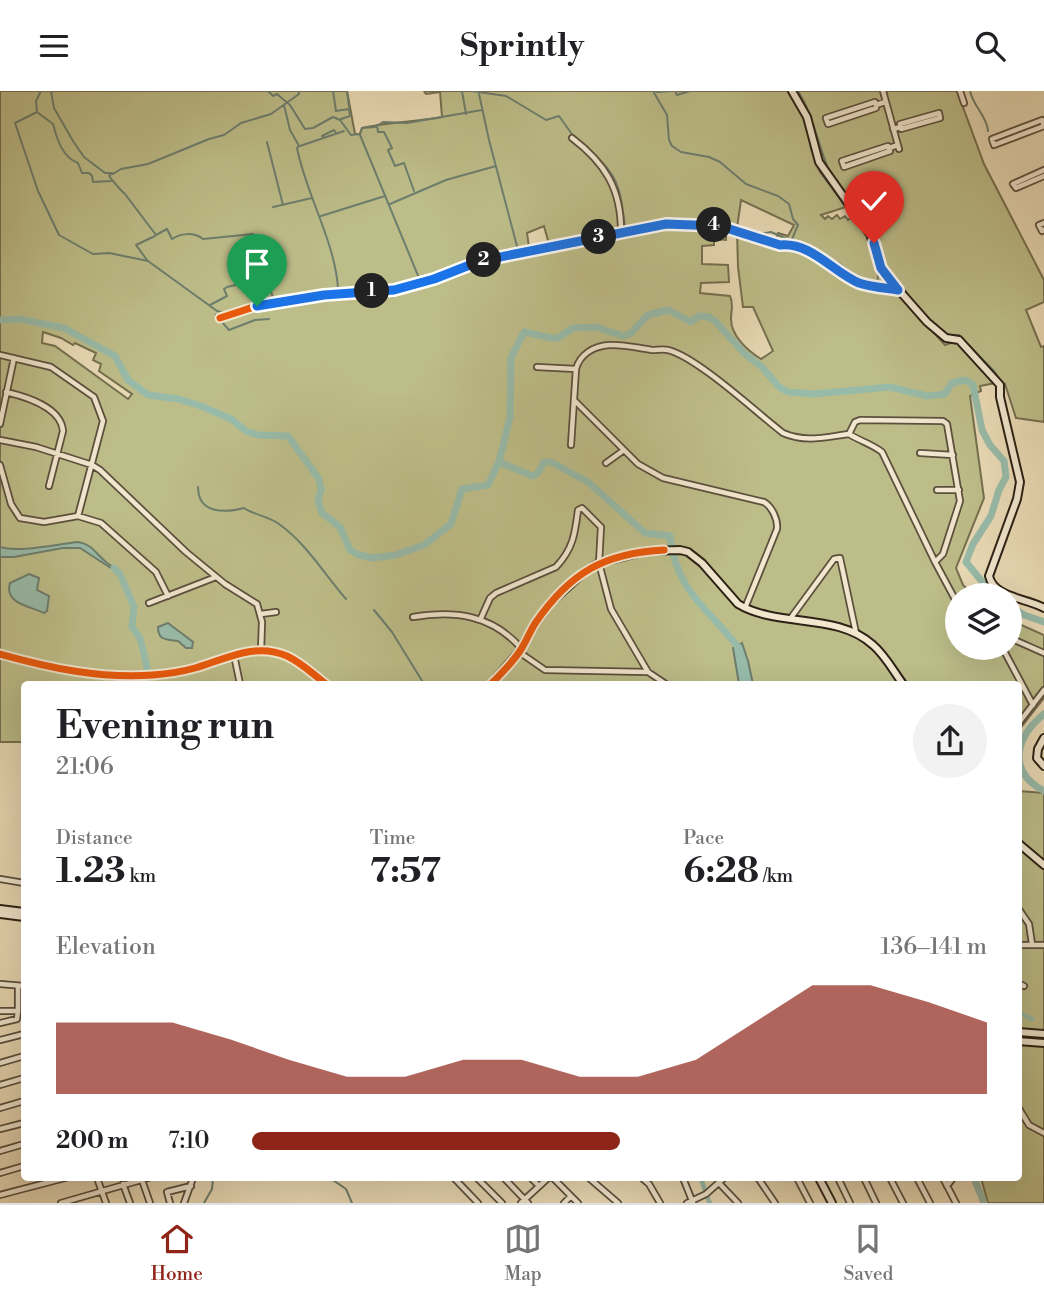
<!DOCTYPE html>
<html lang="en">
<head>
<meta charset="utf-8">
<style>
	body { margin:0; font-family:"Libre Bodoni",serif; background:#f2f2f2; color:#202124; height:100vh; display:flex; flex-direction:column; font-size:26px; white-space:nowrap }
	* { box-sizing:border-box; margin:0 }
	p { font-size:23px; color:#757577 }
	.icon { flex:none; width:38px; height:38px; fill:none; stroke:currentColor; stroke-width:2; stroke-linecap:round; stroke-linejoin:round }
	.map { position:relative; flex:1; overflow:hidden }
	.drawer { position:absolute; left:21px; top:590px; width:1001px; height:500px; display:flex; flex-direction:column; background:#fff; border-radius:7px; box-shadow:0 7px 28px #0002 }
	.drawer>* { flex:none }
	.controls { position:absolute; left:945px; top:492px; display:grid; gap:14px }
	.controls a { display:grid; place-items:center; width:77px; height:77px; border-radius:50%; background:#fff; box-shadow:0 7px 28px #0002; font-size:35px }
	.pin { position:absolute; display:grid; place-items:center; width:60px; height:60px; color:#fff; margin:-72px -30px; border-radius:50% 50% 50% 0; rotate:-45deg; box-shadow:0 0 7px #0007 }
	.pin .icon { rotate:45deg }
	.km { position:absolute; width:35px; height:35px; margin:-18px; border-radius:50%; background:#222; color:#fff; font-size:19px; line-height:35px; text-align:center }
	.round { display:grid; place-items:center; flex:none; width:74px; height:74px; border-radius:37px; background:#f2f2f2 }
	.head { display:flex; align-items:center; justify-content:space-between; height:119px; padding:0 35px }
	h1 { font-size:38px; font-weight:800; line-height:52px }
	.metrics { display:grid; grid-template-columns:repeat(3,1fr); gap:10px; height:119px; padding:7px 35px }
	.metrics div { display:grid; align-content:center }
	.metrics b { font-size:35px; font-weight:800 }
	.metrics small { font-size:19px; font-weight:400 }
	.metrics p { font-size:19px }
	.chart { height:196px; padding:14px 35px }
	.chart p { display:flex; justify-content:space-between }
	.chart svg { width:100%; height:126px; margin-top:7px; fill:#8f2418; opacity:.7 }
	ul { padding:0 35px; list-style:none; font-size:23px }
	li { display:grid; grid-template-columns:112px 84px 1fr; align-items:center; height:52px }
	li i { height:18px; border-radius:9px; background:#8f2418 }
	header { display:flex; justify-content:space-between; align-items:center; height:91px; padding:0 35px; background:#fff; font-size:32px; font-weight:800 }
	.tab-bar { display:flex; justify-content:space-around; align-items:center; height:98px; border-top:2px solid #e0e0e0; background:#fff; font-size:19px; color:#757577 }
	.tab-bar a { display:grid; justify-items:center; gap:4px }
	.tab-bar .on { color:#8f2418 }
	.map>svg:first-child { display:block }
</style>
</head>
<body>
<header><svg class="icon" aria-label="menu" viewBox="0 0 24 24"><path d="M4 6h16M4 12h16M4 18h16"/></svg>Sprintly<svg class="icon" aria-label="search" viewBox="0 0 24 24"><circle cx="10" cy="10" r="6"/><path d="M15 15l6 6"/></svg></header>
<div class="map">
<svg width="1044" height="1112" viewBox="0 0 1044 1112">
	<rect width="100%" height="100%" fill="#e9dab5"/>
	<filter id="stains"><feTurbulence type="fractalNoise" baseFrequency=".00286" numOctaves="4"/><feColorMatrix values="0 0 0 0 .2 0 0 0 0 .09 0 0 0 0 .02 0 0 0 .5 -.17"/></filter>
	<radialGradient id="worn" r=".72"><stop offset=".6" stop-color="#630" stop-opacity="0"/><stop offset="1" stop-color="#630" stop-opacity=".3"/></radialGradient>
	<!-- green -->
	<path fill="#bdbd89" stroke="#757050" stroke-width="2" fill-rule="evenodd" d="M0,0H347L355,43H360L362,37C387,31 415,31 442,26L440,1L426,3L424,0H791C808,23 806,43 816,68C823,85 836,101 846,116L821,124L825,128L828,125L832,128L837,124L840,128L845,125L848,129L853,125L868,144L873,155L875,169L889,191L884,196L857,189L798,155L775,150L778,142L788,145L794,134L741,109L737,137C700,126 660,130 623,139C620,95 606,73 572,46C575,52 585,59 591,65C612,87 619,109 620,138L549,153L544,135L527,142L529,156L470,169L432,185L398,194L345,198L341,201L265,211L216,224L220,228L258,214L334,204L403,198L437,188L478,171L647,138L668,135H705L726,138V149L714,148V154L702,155V173L728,174L729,191L701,192L700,202L730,205C734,214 731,219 731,228C731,245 748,260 761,268L773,260L753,216H743L738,176L737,141L778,155L798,157L856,191L896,200L945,254L956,250L995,292L980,295L981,300L970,305L984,407L956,477L963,494L973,504H957V556H1010V529L1044,544V607L1019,639L1018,593H24V651H0ZM43,241L61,247L73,254L75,252L96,262L93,269L101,273L99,280L132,303L128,308L55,255L42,252Z
		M793,0H957L984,73L1044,189V211L1026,219L1041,256L1044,255V331L1016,327L1005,293L1002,294L994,282L958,245L948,246L920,222L885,180L877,159L820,71L808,28Z
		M1019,700L1044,702V1112H988L981,1087H1018Z"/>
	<!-- water -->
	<path fill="#98bba9" stroke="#6d7e6e" stroke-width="2" d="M78,451C92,453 96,463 106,471C111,475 116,477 120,483L80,457H63L14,466H0V456C19,462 57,453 78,451Z
		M29,483L39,487L37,499L49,505L47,520L44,522C30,515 4,513 10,492Z
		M168,532L193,551L192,557H186L178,550C168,548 158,551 158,536Z
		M742,552L748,570L753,593H739L733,557Z"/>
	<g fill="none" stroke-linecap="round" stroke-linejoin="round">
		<!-- stream -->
		<path stroke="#6d7e6e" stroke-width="2" d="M41,0L36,10L37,21L53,33C57,48 62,66 78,72L82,82H89L92,85L93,91L111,90
			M51,0L54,17L73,50L84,66L105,82H112L109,85C113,90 120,99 125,103L156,144L167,138L172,148C181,142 194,141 203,148L253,143L274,210
			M268,0L273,5L277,3L290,14L305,38L313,37L333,26L340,29L351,44L360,43L362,37L375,36L383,31L407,32L482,19
			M333,0L336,20L349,18L350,25L341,28
			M347,0L349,16
			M462,0L466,23
			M472,0L506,5L546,29L559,25L574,46
			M653,0L667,24L669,49L672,55L681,61L709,66L720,71L746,93L778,105L789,113L793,128L798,134L792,148
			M675,0L677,4L690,0
			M798,0C814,25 818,55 830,82
			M970,0C973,15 987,25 988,40
			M657,1L671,0
			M479,3L489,49L518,159
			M284,14L290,39L299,55L297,57C306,103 335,151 338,197L341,201
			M37,21L15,32L38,100L59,144L93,163L109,162L148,170L217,220L224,222L258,212
			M377,34L378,41H384L392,57L388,59L395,75L404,72L414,100
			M807,36L811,58L820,81L865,142
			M360,44L419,187
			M323,46L322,45L334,39L336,42
			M267,51L283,114
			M300,55L344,40
			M589,59C620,85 620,98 625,136
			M113,83L121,78L148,73L209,48L224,44L241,32L271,23L299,3V0
			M390,113L446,89L496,75
			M273,116L312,107
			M321,125L385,105
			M624,137L664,130L703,128L720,130L759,143L771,141L801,154
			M874,147L880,165
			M818,163L840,173L861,189L885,193
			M873,163L879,180L877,191
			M147,169L136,154L155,145
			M344,201L345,198L398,194L432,185L470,169L619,139
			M210,214L227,205L224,198L227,196L266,187
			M223,222L216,224L229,239L255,229L269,228
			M926,225L947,244
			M951,244H959L994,280L1003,293
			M198,396C198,423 225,422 244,417C254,424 268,425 279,433C307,453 324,483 346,508
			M374,519L392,541L424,593
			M330,1087L346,1098L352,1112
			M204,1112L212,1098L213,1087"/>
		<!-- canal -->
		<path stroke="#98bba9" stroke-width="4.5" d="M1018,921L1032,928
			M701,1087L705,1100
			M707,1106L710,1112"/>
		<!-- river -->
		<path stroke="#98bba9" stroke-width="7" d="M0,229L19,228L64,237L115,265L128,289L148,304L178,308L201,315L231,328L246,340L258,344L288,345L319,388L321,398L318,409L322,422L340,436L350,459L359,464L372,467L396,464L424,454L451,433L462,398L488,394L499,371L510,326L511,267L524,241L552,247H558L573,237L596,236L623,245L630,243L648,224L668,219L691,231L699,225L709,226L715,230L745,263L762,276L779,296L788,301L814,303L890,296L927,305L945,303L952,292L965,289L973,294L982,339L990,354L1004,370L1006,386L999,399L991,425L973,453L966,471L993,504
			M499,371L532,385L537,383L544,371H551L588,391L645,442L670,445C676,500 706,515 738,556L739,561
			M114,477L120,483L134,516L132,536L140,547L147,576L146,593
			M1010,515L1024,524L1044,531
			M1044,623C1015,647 1007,680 1044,700
			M974,1087L984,1112"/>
		<!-- street casing -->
		<g stroke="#5c503e" stroke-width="8">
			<path id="street" d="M883,0L899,58
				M960,0L964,12
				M876,14V17L828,33L826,27L875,11L876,14L885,11
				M1042,29L1044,35L994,54L992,48Z
				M893,38L901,36L900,33L939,22L940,27L901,38V36
				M572,47C605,72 621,98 621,140
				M889,57L888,55L842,70L844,76L890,60L889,57L898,54
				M1013,93L1016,97L1044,85
				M1013,93L1044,79
				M1044,132L1039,134L1042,140L1044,139
				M220,227L263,213L324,204L394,199L434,188L480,170L653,135L709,133L729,137L780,154C811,151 833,181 859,192C871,196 885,197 898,199
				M0,264L51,276L94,306L103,330L78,425
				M537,276L576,278
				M6,301C27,306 61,316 63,340L49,395
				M575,310L638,373L663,387L764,411C772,416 778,428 777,438L745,517
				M0,333L14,267
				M849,343L855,331L860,329L943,330L947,333L960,410L943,463L935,471
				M0,349L36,356L92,374L100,379L186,461L225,493L257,513L262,531L261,559
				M571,354L576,278C580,263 594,255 609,254C624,253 637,257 652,259C658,259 663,258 668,259C697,266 757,322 783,342C806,352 825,346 849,343C860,350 872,353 882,361L935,471L957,512
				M920,362L953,364
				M606,372L624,359
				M0,374L11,413L20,427L44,431L78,425L101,432L156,481L168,505
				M937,399H959
				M149,512L216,486
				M261,523L276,521
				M413,526C455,519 492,524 521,557
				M481,527L490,507L496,502L556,476C573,458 575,443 578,419L582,417L601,436L599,472L611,518L648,581L666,593
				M790,528L834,468L840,467L856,542
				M1010,547L1044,562
				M1002,556L1033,614
				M519,561L545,579L647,581
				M234,564L240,593
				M1018,633L1044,599
				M0,788L24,792
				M1018,817L1029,833L1032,853
				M1018,854H1044
				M1018,892L1024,895
				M0,893L24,895
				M0,920H18V895
				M0,932L17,928L18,920
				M0,949L24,943
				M0,972L24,965
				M0,994L24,987
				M1018,1016L1029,1034L1044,1042
				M0,1017L24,1010
				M0,1038L24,1032
				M0,1060L24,1053
				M0,1082L24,1075
				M97,1087L106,1112
				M454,1087L478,1112
				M477,1087L502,1112
				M504,1087L528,1112
				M531,1087L539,1095
				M553,1087L578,1112
				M589,1087L618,1112
				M642,1087L649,1093L660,1112
				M683,1087L693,1112
				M758,1087L775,1112
				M797,1087L810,1112
				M838,1087L850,1112
				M864,1087L876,1112
				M890,1087L903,1112
				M917,1087L930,1112
				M943,1087L956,1112
				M142,1089L150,1112
				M719,1092L738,1112
				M123,1093L130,1112
				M947,1095L953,1087
				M0,1104L65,1087
				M61,1112L148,1087
				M170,1112L167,1101L191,1095
				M184,1112L193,1087
				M521,1112L548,1087
				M564,1112L571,1105
				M687,1112L706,1103L724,1087"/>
		</g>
		<!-- secondary casing -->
		<g stroke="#2d2216" stroke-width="10">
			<path id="secondary" d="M792,0L807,26L819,71L870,143L883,181L927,231L946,247L959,249L1000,294V306L1020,391L1017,408L989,485C994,507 1027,507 1044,517
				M0,563C50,577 101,588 153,584C167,583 181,581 195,577C226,568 255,551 287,565C302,572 314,584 326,593
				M491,593L519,561L535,533L551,511L583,482L599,472L646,460L680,459L688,461L702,472L738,513C778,537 837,521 873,554C885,564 894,581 903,593
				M1044,647L1038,658L1037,667L1044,675
				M1018,752L1044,774
				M0,818L24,821
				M0,823L24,826
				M1018,941L1044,943
				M1018,950L1044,952
				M819,1087L832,1112"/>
		</g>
		<!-- street -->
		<use href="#street" stroke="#f1e7cf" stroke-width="4.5"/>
		<!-- secondary -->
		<use href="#secondary" stroke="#f1e7cf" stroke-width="6"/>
		<!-- cycleway casing -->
		<g stroke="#f1e7cf" stroke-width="11">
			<path id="cycleway" d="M220,227L263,213L324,204L394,199L434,188L480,170L653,135L709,133L729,137L780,154C811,151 833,181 859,192C871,196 885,197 898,199
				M0,563C50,577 101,588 153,584C167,583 181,581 195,577C226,568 255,551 287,565C302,572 314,584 326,593
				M491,593C501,583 512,572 520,560C526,551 530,540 536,531C570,482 604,462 664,459"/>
		</g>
		<!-- cycleway -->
		<use href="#cycleway" stroke="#e8590c" stroke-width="7"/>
	</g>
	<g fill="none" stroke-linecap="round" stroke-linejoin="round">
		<!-- route casing -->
		<g stroke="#fff" stroke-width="14">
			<path id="route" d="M257,215L324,204L394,199L434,188L480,170L666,133L720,135L780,154C811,151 833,181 859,192C871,196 885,197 898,199L881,177L874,152"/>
		</g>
		<!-- route -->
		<use href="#route" stroke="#1a73e8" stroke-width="9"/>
	</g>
	<rect width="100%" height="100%" filter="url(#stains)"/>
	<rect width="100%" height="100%" fill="url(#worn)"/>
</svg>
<div class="controls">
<a><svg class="icon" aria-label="layers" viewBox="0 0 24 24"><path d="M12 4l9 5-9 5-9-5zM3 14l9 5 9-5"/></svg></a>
</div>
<div class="pin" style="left:257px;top:215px;background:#1e9e55"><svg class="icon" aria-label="arrive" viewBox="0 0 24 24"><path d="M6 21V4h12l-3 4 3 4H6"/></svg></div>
<div class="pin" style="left:874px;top:152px;background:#d93025"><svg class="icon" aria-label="check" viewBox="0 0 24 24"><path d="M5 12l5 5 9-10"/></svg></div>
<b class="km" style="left:372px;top:200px">1</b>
<b class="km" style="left:484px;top:169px">2</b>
<b class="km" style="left:599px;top:146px">3</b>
<b class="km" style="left:714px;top:134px">4</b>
<section class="drawer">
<div class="head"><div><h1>Evening run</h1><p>21:06</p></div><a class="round"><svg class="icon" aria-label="share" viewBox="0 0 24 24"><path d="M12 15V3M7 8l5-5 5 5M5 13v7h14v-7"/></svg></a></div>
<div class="metrics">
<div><p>Distance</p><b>1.23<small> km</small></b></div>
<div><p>Time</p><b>7:57</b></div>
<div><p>Pace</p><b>6:28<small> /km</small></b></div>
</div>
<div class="chart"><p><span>Elevation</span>136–141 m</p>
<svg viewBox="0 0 160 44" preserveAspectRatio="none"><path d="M0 44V19L10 19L20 19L30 25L40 32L50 38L60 38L70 32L80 32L90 38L100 38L110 32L120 19L130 6L140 6L150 12L160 19V44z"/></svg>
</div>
<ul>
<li><b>200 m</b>7:10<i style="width:50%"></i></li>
</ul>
</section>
</div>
<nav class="tab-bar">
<a class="on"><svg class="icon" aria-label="home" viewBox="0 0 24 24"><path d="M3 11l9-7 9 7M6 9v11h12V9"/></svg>Home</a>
<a><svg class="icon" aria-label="map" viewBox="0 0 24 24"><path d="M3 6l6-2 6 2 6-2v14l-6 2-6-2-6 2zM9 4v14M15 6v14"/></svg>Map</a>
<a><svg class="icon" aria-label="saved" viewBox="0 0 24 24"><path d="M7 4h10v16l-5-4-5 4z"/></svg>Saved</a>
</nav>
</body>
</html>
